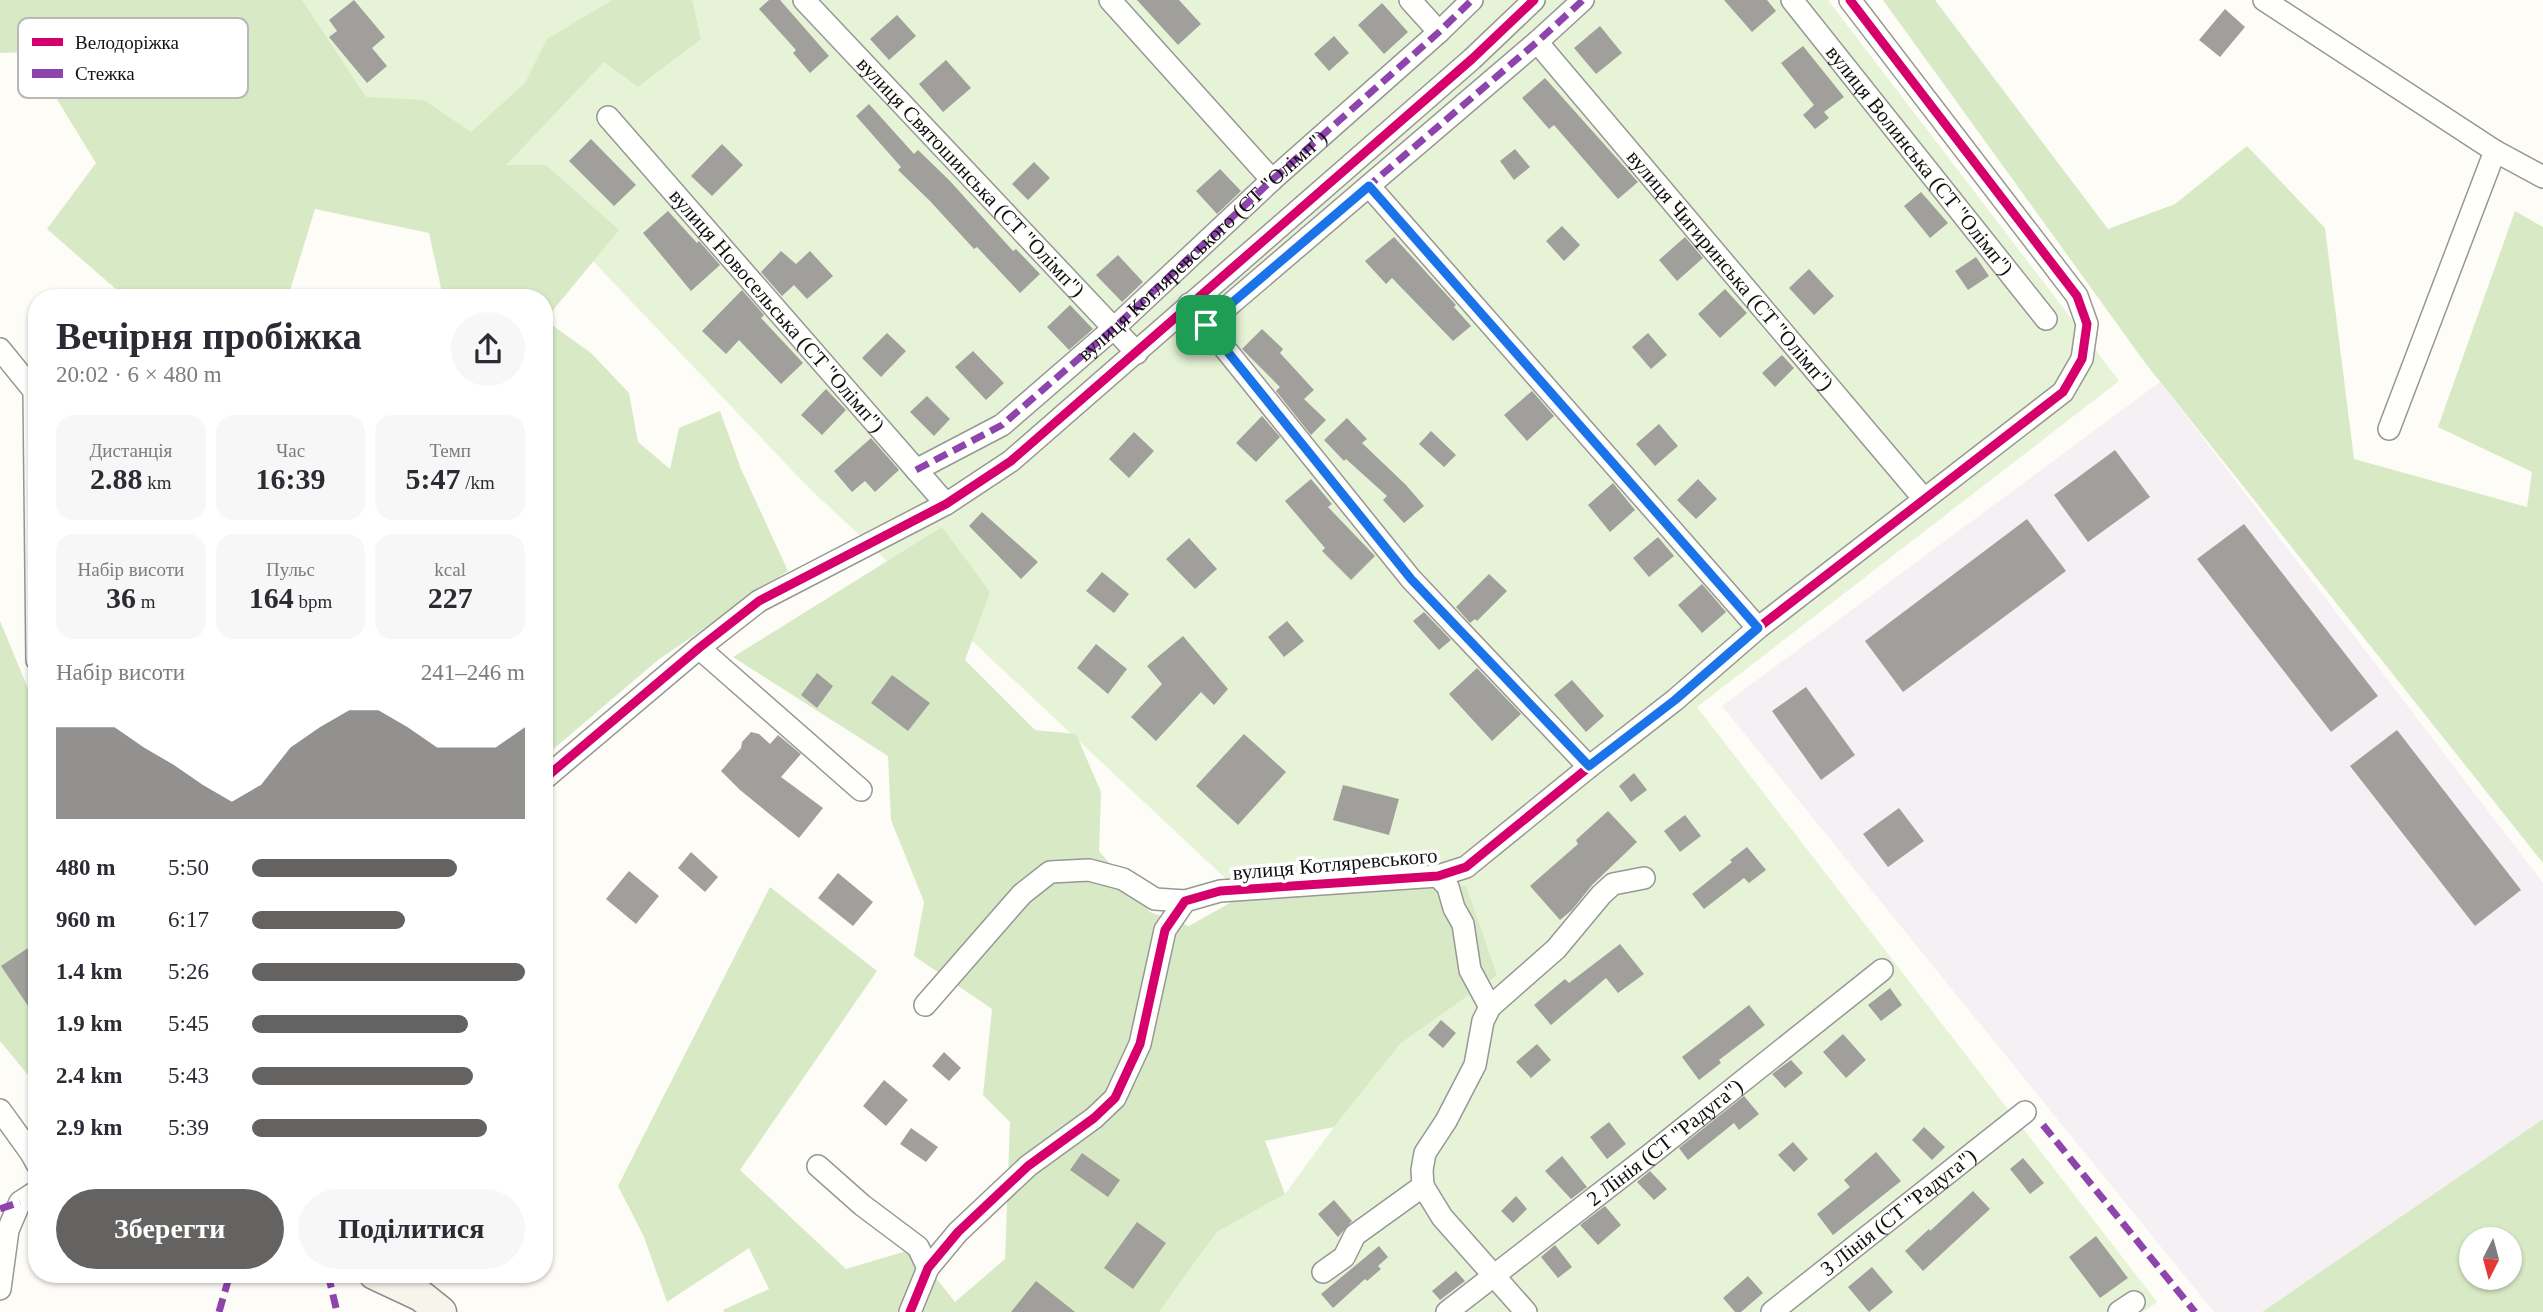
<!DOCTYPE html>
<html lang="uk">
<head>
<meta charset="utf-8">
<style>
	body { margin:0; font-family:"Times New Roman",serif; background:#f7f7f7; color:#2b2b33; height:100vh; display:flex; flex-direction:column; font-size:26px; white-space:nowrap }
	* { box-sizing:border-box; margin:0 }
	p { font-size:23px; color:#7c7c81 }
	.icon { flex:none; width:38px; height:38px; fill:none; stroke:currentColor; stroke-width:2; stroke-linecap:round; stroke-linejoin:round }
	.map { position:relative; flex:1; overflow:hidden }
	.sheet { position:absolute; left:28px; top:289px; width:525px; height:994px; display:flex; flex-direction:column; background:#fff; border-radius:28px; box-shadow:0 2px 5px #0004 }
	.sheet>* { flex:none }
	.needle { width:46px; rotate:186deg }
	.fabs { position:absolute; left:2459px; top:1227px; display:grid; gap:14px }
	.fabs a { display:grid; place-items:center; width:63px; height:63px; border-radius:50%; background:#fff; box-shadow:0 2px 5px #0004; font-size:35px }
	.pin { position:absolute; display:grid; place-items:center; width:60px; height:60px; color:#fff; margin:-30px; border-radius:14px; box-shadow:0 4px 10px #0006 }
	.round { display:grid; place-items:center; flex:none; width:74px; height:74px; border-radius:37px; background:#f7f7f7 }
	.head { display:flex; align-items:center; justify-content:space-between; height:119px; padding:0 28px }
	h1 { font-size:38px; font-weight:700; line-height:52px }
	.metrics { display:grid; grid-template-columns:repeat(3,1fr); gap:10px; height:119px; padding:7px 28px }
	.metrics div { display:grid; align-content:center; border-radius:18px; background:#f7f7f7; text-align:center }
	.metrics b { font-size:30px; font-weight:700 }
	.metrics small { font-size:19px; font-weight:400 }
	.metrics p { font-size:19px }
	.chart { height:196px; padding:14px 28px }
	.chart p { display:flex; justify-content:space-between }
	.chart svg { width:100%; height:126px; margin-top:7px; fill:#646362; opacity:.7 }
	.cta { display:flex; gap:14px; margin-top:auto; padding:14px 28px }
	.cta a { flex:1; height:80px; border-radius:42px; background:#646362; color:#fff; font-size:28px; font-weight:700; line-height:80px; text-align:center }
	.cta a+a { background:#f7f7f7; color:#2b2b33 }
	ul { padding:0 28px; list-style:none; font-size:23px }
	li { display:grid; grid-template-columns:112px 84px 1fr; align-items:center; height:52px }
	li i { height:18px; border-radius:9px; background:#646362 }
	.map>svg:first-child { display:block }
</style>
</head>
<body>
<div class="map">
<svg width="2543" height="1312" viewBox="0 0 2543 1312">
	<rect width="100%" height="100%" fill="#fdfcf7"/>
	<!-- industrial -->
	<path fill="#f5f0f3" d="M2160,382L2543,883V1119L2262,1312H2214L1722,706Z"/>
	<!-- green -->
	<path fill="#e7f3d7" d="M288,0H1828L2119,381L1697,707L2157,1302L2143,1312H1159L1217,1232L1285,1194L1334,1127L1401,1043L808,487L471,133L366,97Z"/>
	<!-- forest -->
	<path fill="#d8eac5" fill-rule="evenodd" d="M0,0H302L366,97L424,100L471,132L525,83L547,39L612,0H692L701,39L638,87L604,62L506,165H546L619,230L545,320L591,353L629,393L638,442L670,469L679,428L720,411L741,469L788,571L658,660L544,757V298L443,297L429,233L315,209L288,297H125L47,229L96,163L28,52L0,53Z
		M1883,0H1935L2108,229L2175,204L2247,146L2325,228L2354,459L2527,507L2532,472L2438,427L2515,211L2543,227V863L2146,364Z
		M942,527L990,592L965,660L1035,730L1076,734L1101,792L1099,851L1150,912L1189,926L1242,896L1466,886L1497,975L1401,1043L1334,1127L1265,1141L1285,1194L1217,1232L1159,1312H724L723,1310L769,1289L749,1248L667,1302L644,1237L618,1186L770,887L877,971L740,1170L846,1269L913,1249L955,1302L1005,1259L1010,1122L983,1095L992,1009L914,956L924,902L891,820L888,756L733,657Z
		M0,621L37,710V1086L0,1041Z
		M2543,1119V1312H2262ZM2471,1239H2510V1278H2471Z"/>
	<!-- building -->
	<path fill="#a19f9c" d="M354,0L385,37L372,48L387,66L367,83L329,37L337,31L329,20Z
		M769,0H780L829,56L810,73L793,53L796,50L759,9Z
		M1137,0H1179L1201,24L1178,45Z
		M1724,0H1767L1776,11L1752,32Z
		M1382,3L1408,32L1384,54L1358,25Z
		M2225,9L2245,27L2220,57L2199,40Z
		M897,15L916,36L889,60L870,39Z
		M1600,26L1622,53L1596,74L1574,48Z
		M1334,36L1349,53L1329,71L1314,54Z
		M1803,46L1844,97L1824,112L1829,118L1815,129L1803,115L1814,105L1781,63Z
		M946,60L971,88L943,112L919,84Z
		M1545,78L1638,182L1618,199L1554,125L1549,129L1522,98Z
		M869,104L914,154L918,150L950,181L1013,251L1016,249L1040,274L1020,293L977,247L974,249L930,201L898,170L901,167L856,116Z
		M591,139L636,185L614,206L569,161Z
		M722,144L743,165L712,196L691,176Z
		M1515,149L1530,167L1514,180L1500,161Z
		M1034,162L1050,178L1028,200L1012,184Z
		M1220,169L1241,191L1217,214L1196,191Z
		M1921,192L1948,223L1930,238L1904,206Z
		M668,211L697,243L699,241L720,265L691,291L643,233Z
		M1562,226L1580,245L1564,261L1546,241Z
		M1394,237L1456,305L1454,307L1471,326L1453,341L1392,278L1386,284L1365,261Z
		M1685,237L1703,258L1677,281L1659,260Z
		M781,251L796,264L810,251L833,276L807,299L794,285L782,296L761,272Z
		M1118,255L1143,282L1122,302L1096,275Z
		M1976,257L1989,276L1968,290L1955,271Z
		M1809,269L1834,296L1814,315L1789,288Z
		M1725,289L1747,313L1720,338L1698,314Z
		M742,290L764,315L761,318L803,363L781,384L739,340L726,354L702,331Z
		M1070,305L1093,329L1069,350L1047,327Z
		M1262,329L1283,349L1280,353L1314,390L1304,399L1326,420L1311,435L1276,391L1280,387L1242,349Z
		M887,333L906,351L881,377L862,358Z
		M1648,333L1667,355L1651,369L1632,347Z
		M973,351L1004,383L986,400L955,367Z
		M1782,355L1794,368L1775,387L1762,373Z
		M826,389L846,410L822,435L801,415Z
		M1532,391L1554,416L1527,441L1504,415Z
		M927,396L950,419L934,436L910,412Z
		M1262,416L1280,437L1256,462L1236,443Z
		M1347,418L1367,439L1362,443L1406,485L1424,506L1404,523L1383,500L1387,496L1346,459L1344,461L1324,440Z
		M1659,424L1678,446L1655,466L1636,444Z
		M1431,431L1456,455L1444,467L1419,444Z
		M1134,432L1154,451L1129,478L1109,459Z
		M871,438L899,470L875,492L865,481L852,492L834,471Z
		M2115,450L2150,497L2088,542L2054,495Z
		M1311,479L1332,504L1328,507L1375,556L1351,580L1322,551L1325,548L1285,501Z
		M1698,479L1717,499L1696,519L1677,500Z
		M1613,483L1635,510L1610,532L1588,505Z
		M982,512L1038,562L1021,579L969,526Z
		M2027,519L2066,571L1903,692L1865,641Z
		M2244,524L2378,696L2331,732L2197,559Z
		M1658,537L1674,556L1649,577L1633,558Z
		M1189,538L1217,569L1195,589L1166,559Z
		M1102,572L1129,594L1114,613L1086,591Z
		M1489,574L1507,591L1477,621L1475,619L1470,623L1456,607Z
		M1702,584L1726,612L1702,633L1678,605Z
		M1424,612L1451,640L1439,650L1413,621Z
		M1287,621L1304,641L1284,657L1268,637Z
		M1183,636L1228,689L1214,705L1201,692L1156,741L1131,717L1162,684L1147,666Z
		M1096,644L1127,669L1108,694L1077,668Z
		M1477,668L1521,714L1492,741L1449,694Z
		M817,673L833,686L817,708L801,695Z
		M892,675L930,703L908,731L871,703Z
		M1572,680L1604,716L1586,732L1554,695Z
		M1806,687L1855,755L1821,780L1772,711Z
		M2397,730L2521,890L2475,926L2350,766Z
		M751,732L759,734L770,744L778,735L801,754L781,777L823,808L799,838L740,790L721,771L741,748L742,742Z
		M1244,734L1286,772L1238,825L1196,786Z
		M1634,773L1647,790L1631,802L1619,786Z
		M1343,785L1399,799L1389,835L1333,820Z
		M1899,808L1924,841L1888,867L1863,834Z
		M1608,811L1637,842L1592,885L1572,910L1560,920L1530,886L1578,844L1576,840Z
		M1685,815L1701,836L1680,852L1664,831Z
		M1747,847L1766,870L1749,883L1744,878L1704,909L1692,894L1732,862L1730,860Z
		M691,852L718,877L705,892L678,868Z
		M629,871L659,896L636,924L606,899Z
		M838,873L873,902L853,926L818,898Z
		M37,942V1019L1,966Z
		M1620,944L1644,974L1618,993L1606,978L1551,1025L1534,1005L1565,979L1569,983Z
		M1890,988L1902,1005L1881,1021L1868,1005Z
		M1749,1005L1765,1025L1719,1060L1721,1063L1699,1080L1682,1057Z
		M1441,1020L1456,1033L1443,1048L1428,1035Z
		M1843,1034L1866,1060L1846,1078L1823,1052Z
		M1537,1044L1551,1060L1531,1078L1516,1062Z
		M944,1052L961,1068L949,1081L932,1066Z
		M1791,1060L1803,1073L1785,1088L1772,1074Z
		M884,1080L908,1100L886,1126L863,1106Z
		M1744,1096L1759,1114L1739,1130L1734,1123L1688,1160L1679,1148Z
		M1609,1122L1626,1144L1607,1159L1590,1137Z
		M1924,1127L1945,1147L1932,1160L1912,1140Z
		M911,1128L938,1147L926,1162L900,1144Z
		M1793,1142L1808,1159L1794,1172L1778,1155Z
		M1876,1152L1901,1181L1833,1235L1817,1214L1850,1187L1844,1180Z
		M1082,1153L1120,1180L1108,1197L1070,1170Z
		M1562,1156L1587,1187L1571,1199L1545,1171Z
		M2023,1158L2044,1183L2030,1194L2010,1169Z
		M1650,1171L1667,1189L1654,1200L1637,1182Z
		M1973,1191L1990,1209L1923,1271L1905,1251L1929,1229L1930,1231Z
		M1516,1196L1527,1209L1513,1223L1501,1211Z
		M1334,1200L1352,1221L1338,1237L1318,1214Z
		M1605,1206L1621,1225L1598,1245L1580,1225Z
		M1137,1222L1166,1243L1133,1289L1104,1268Z
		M2096,1236L2128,1278L2100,1298L2069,1257Z
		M1555,1245L1572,1267L1558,1278L1541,1257Z
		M1379,1246L1388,1257L1378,1266L1381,1269L1367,1281L1365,1279L1333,1308L1321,1294Z
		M1872,1267L1893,1292L1869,1312L1848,1287Z
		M1456,1271L1465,1281L1440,1300L1432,1291Z
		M1748,1276L1763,1293L1741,1312H1735L1723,1298Z
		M1036,1281L1075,1312H1011Z"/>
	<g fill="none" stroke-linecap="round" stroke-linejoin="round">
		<!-- street casing -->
		<g stroke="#979795" stroke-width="24">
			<g id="street">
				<path id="s1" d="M804,0L1137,353"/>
				<path d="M1110,0L1272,180"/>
				<path d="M1410,0L1439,32"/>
				<path id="s2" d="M1792,0L2046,319"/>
				<path d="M2264,0L2495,151L2543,177"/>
				<path id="s3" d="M1537,42L1924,499"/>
				<path id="s4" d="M608,117L946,504"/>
				<path d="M1369,186L1758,628"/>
				<path d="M1189,304L1411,579L1589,767"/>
				<path d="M1206,325L1537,42L1583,0"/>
				<path d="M0,349L34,391L37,660"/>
				<path d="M2389,429L2495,151"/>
				<path d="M916,470L1002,425L1114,328L1272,180L1439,32L1472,0"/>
				<path d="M699,648L861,790"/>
				<path d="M544,779L699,648L759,601L946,504L1011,461L1472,59L1534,0"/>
				<path d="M1438,876L1448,887L1454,908L1463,924L1470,970L1490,1007"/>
				<path d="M925,1005L1022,894L1050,872L1089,870L1123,879L1155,899L1185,901"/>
				<path d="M0,1110L31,1153L37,1164"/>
				<path d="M818,1166L862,1205L918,1247L928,1268"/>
				<path d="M1423,1186L1442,1217L1526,1312"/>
				<path d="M1323,1272L1344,1257L1355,1235L1423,1186L1422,1170L1425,1153L1446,1121L1475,1065L1483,1021L1490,1007L1556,949L1601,895L1613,884L1644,878"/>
				<path d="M0,1289L8,1230L20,1202L37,1191"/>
				<path d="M910,1312L928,1268L958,1232L1028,1166L1094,1118L1115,1098L1140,1044L1165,930L1185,901L1220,891L1438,876L1466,867L1589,767L1675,700L1758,628L2063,392L2082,359L2087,324L2077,296L1850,0"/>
				<path id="s5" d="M1447,1312L1651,1154L1882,970"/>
				<path id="s6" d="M1772,1312L2025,1112"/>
				<path d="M2119,1312L2134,1302"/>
			</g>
		</g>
		<!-- secondary casing -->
		<g stroke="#8e8d8b" stroke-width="33">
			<path id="secondary" d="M374,1274L421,1296L441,1312"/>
		</g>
		<!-- street -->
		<use href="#street" stroke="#fffffe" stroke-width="21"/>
		<!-- secondary -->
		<use href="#secondary" stroke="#f6f4eb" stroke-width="30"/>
		<!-- quiet -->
		<g stroke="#8e44ad" stroke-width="7" stroke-dasharray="14 7" stroke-linecap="butt">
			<path d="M1206,325L1537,42L1583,0"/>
			<path id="s7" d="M916,470L1002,425L1114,328L1272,180L1439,32L1472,0"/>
			<path d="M2043,1125L2195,1312"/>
			<path d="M0,1209L20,1202"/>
			<path d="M328,1274L337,1312"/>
			<path d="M219,1312L230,1274"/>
		</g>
		<!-- cycleway casing -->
		<g stroke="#fff" stroke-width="13">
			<path id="cycleway" d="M544,779L699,648L759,601L946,504L1011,461L1472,59L1534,0
				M910,1312L928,1268L958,1232L1028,1166L1094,1118L1115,1098L1140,1044L1165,930L1185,901L1220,891L1438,876L1466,867L1589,767L1675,700L1758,628L2063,392L2082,359L2087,324L2077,296L1850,0"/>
		</g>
		<!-- cycleway -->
		<use href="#cycleway" stroke="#d6006c" stroke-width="9"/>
	</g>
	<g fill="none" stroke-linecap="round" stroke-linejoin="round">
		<!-- route casing -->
		<g stroke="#fff" stroke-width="14">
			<path id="route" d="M1369,186L1758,628L1675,700L1589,766L1411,579L1206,325Z"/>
		</g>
		<!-- route -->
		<use href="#route" stroke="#1a73e8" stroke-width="9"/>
	</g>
	<g text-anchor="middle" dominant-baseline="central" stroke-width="7" stroke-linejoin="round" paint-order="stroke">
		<!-- street labels -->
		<g font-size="21" fill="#111" stroke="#fff">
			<text stroke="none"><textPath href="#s2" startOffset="205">вулиця Волинська (СТ "Олімп")</textPath></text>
			<text stroke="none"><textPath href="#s1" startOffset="243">вулиця Святошинська (СТ "Олімп")</textPath></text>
			<text stroke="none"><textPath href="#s7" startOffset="366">вулиця Котляревського (СТ "Олімп")</textPath></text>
			<text stroke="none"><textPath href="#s3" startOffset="299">вулиця Чигиринська (СТ "Олімп")</textPath></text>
			<text stroke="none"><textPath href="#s4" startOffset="257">вулиця Новосельська (СТ "Олімп")</textPath></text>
			<text transform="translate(1335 864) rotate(-5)">вулиця Котляревського</text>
			<text stroke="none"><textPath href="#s5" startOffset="276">2 Лінія (СТ "Радуга")</textPath></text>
			<text stroke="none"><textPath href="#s6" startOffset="161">З Лінія (СТ "Радуга")</textPath></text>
		</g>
	</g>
	<!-- legend -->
	<rect x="18" y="18" width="230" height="80" rx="10" fill="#fff" stroke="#b8b8b8" stroke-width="2"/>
	<rect x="32" y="38" width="31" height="8" fill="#d6006c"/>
	<rect x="32" y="69" width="31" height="9" fill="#8e44ad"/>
	<g font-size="19" fill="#111">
		<text x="75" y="49">Велодоріжка</text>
		<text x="75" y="80">Стежка</text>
	</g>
</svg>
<div class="fabs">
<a><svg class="needle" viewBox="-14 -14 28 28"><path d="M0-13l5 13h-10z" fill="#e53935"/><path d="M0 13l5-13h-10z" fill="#7c7c81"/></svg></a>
</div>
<div class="pin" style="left:1206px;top:325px;background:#1e9e55"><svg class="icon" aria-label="arrive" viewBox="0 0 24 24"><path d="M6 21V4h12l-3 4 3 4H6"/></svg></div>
<section class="sheet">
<div class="head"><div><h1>Вечірня пробіжка</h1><p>20:02 · 6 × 480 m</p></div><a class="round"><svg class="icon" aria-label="share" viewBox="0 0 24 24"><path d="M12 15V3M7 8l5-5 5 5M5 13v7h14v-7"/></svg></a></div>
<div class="metrics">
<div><p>Дистанція</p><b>2.88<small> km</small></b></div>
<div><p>Час</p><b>16:39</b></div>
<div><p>Темп</p><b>5:47<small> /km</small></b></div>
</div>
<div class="metrics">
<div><p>Набір висоти</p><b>36<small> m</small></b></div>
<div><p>Пульс</p><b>164<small> bpm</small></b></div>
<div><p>kcal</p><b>227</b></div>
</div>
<div class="chart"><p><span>Набір висоти</span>241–246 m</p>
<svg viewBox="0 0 160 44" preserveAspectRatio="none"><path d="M0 44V12L10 12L20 12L30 19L40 25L50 32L60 38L70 32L80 19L90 12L100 6L110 6L120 12L130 19L140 19L150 19L160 12V44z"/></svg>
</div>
<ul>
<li><b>480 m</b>5:50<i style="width:75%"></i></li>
<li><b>960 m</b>6:17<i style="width:56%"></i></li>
<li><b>1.4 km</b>5:26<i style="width:100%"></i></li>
<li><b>1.9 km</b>5:45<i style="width:79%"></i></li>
<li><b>2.4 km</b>5:43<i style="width:81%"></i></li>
<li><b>2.9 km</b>5:39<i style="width:86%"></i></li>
</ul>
<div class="cta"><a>Зберегти</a><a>Поділитися</a></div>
</section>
</div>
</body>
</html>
